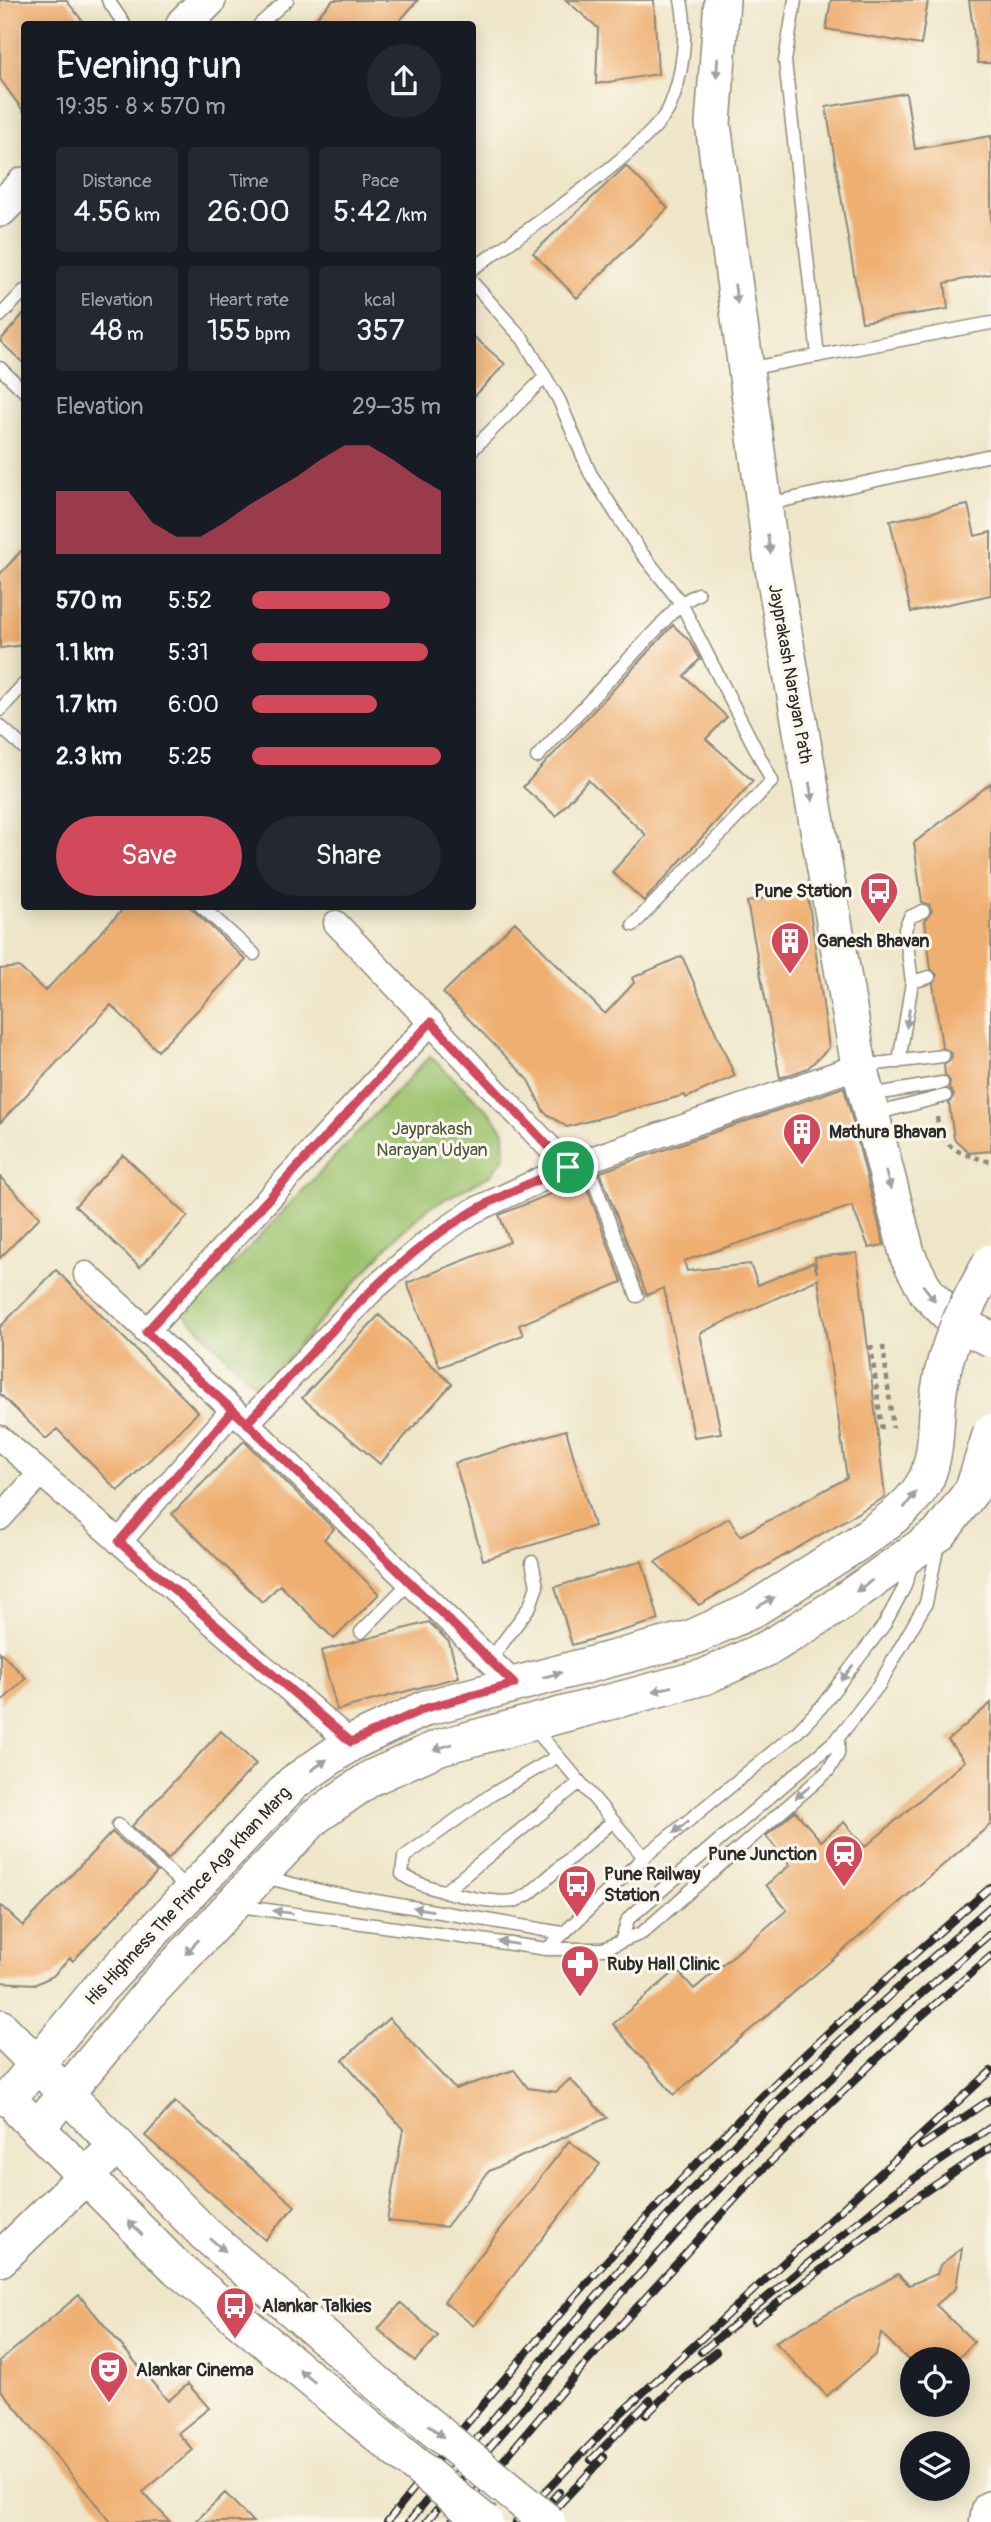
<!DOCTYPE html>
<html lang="en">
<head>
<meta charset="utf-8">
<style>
	body { margin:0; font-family:Pangolin,sans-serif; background:#242831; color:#f1f3f6; height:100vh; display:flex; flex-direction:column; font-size:26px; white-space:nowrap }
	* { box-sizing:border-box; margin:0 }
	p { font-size:23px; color:#9ea1a6 }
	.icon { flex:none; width:38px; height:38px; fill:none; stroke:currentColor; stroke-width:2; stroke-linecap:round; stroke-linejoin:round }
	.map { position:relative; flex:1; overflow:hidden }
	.panel { position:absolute; left:21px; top:21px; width:455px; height:889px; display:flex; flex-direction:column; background:#171b24; border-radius:7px; box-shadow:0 4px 18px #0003 }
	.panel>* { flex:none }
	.tools { position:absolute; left:900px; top:2347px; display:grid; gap:14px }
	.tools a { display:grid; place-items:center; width:70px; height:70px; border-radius:50%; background:#171b24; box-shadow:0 4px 18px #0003; font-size:35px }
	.pin { position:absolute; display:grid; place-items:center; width:60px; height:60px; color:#fff; margin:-30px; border:4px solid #fff; border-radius:50%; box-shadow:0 2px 7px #0007 }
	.round { display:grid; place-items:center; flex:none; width:74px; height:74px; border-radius:37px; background:#242831 }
	.summary { display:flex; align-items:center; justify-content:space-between; height:119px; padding:0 35px }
	h1 { font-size:38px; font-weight:600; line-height:52px }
	.stats { display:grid; grid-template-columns:repeat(3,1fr); gap:10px; height:119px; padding:7px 35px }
	.stats div { display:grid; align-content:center; border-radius:7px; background:#242831; text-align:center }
	.stats b { font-size:30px; font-weight:600 }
	.stats small { font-size:19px; font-weight:400 }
	.stats p { font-size:19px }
	.chart { height:196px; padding:14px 35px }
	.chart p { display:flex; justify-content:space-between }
	.chart svg { width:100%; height:126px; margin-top:7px; fill:#d1495b; opacity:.7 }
	.primary-button { display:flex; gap:14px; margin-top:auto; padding:14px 35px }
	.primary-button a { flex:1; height:80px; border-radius:42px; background:#d1495b; color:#fff; font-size:28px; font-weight:600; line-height:80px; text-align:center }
	.primary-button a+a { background:#242831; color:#f1f3f6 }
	ul { padding:0 35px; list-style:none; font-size:23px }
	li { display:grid; grid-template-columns:112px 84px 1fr; align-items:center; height:52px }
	li i { height:18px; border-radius:9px; background:#d1495b }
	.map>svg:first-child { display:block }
</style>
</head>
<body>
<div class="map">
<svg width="991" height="2522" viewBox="0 0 991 2522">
	<rect width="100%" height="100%" fill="#fbf7ec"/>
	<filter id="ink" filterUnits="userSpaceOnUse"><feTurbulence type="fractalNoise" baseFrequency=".0143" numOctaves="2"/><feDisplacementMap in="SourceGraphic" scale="14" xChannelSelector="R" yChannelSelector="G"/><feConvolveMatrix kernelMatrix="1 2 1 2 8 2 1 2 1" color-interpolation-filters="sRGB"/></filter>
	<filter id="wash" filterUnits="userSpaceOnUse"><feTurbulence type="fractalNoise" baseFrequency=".00686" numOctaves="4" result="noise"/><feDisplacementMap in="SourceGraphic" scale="28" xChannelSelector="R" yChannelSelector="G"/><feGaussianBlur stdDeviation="1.57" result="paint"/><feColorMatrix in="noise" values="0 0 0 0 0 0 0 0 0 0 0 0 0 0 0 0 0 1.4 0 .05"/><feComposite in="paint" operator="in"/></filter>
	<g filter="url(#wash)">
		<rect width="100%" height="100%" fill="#efe6c9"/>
		<!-- green -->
		<path fill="#9cc26d" stroke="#64764c" stroke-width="2" d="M430,1056L491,1114L504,1131L505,1156L491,1175L428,1208L399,1234L259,1389L185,1315Z"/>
		<g id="blocks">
			<!-- building -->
			<path fill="#efaf71" d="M0,0H66L85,24H24V112L0,79Z
				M333,0H418L397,24H310Z
				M566,0H654L658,74L596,84L598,28Z
				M831,0H928L921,45L826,29Z
				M969,0H991V63H978Z
				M906,93L915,149L991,136V274L945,283L948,309L862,322L826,107Z
				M626,166L668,208L577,298L533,253Z
				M24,313V364L0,341Z
				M472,335L505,364L472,399Z
				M968,505L975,536L991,532V595L911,612L890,521Z
				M24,548V645L0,648V574Z
				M673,625L690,641L700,659L684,676L727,717L706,739L753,781L644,901L612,872L646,835L588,780L556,816L523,787Z
				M991,783V1151L970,1153L954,1139L949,1103L954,1095L949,1088L950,1081L945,1075L944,1065L951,1060L952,1054L942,1047L933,984L937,975L931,969L925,920L932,911L929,904L922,902L914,843Z
				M807,889L829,1048L808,1068L780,1078L747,902Z
				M126,906H189L246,960L158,1051L111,1005L0,1123V969L19,967L45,991Z
				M515,922L605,1014L634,983L632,978L682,956L735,1076L686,1098L685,1095L567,1127L544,1112L527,1078L443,993Z
				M844,1087L884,1245L869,1248L852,1206L684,1261L687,1271L750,1264L758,1285L813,1262L817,1273L815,1257L857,1253L885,1497L699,1605L655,1562L729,1518L740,1536L847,1478L818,1279L700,1333L721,1433L694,1437L664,1288L647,1295L600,1172Z
				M123,1155L188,1216L140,1267L75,1206Z
				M0,1177L40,1217L0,1258Z
				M584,1180L622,1282L519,1325L523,1335L440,1367L407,1283L510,1242L499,1215Z
				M56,1270L198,1412L118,1491L57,1429L46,1439L0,1394V1327Z
				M379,1315L452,1384L380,1464L302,1398Z
				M566,1430L594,1526L483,1560L455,1463Z
				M244,1441L334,1529L324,1539L379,1594L334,1639L280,1585L262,1602L172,1514Z
				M642,1561L659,1620L572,1645L555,1587Z
				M429,1622L449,1642L459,1677L337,1710L321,1651Z
				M0,1652L26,1678L0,1703Z
				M991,1703V1824L674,2095L613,2024L677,1970L694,1989L787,1910L766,1885L790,1865L766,1836L795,1811L821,1841L844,1822L865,1847L965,1761L948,1740Z
				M221,1731L256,1764L168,1859L132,1826Z
				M112,1832L157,1872L73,1961L70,1958L53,1976L36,1984L0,1982V1905L23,1926Z
				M389,2018L455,2089L514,2070L528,2088L556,2092L570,2079L607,2118L489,2171L446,2227L387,2221L403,2129L343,2060Z
				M175,2102L295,2206L265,2240L145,2136Z
				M569,2141L600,2164L474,2326L444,2302Z
				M962,2248L956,2288L936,2305L974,2342L958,2359H907L881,2333L876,2354L827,2396L775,2342L898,2274L909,2285L937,2274L940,2265Z
				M79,2295L168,2401L188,2384L209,2408L178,2433L193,2450L143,2492L170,2522H111L0,2389V2361Z
				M401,2303L438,2336L415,2361L378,2329Z
				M225,2493L253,2522H195Z"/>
		</g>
	</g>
	<g filter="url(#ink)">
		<use href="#blocks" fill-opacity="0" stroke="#8d887a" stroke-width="2"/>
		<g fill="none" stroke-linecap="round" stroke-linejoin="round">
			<!-- lane casing -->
			<g stroke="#8d887a" stroke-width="15">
				<path id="lane" d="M108,0L124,24
					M795,0L785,61L818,356
					M260,24L287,0
					M472,269C512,241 654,145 670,106C683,75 688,32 681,0
					M472,282L523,339L559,400L590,473L640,551L681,603L772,781L633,925
					M0,316L24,291
					M0,368L24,391
					M747,369L991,323
					M472,450L545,377
					M768,504L991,455
					M0,710L24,684
					M0,726L24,748
					M537,757L681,603L698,594
					M201,906L254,954
					M912,982L929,977
					M899,1062L912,982L905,929L910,917L923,911
					M860,1066L943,1056
					M870,1095L942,1083
					M874,1114L945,1096
					M586,1160L637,1296
					M361,1632L410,1582
					M490,1660L530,1606L537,1586L532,1562
					M533,1727L644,1857
					M558,1756L491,1795L404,1857L402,1874C418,1888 492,1905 514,1901C519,1900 524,1896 529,1894L613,1821
					M118,1825L188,1889
					M264,1877L329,1893L562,1933
					M445,1891L580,1782
					M239,1906L547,1949H603L642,1933L828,1771L838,1754V1738
					M622,1939L628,1919L838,1738L879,1685L926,1603L938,1544
					M547,1949L644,1857L797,1732L821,1707L884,1625L904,1588L913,1561"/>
			</g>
			<!-- street casing -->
			<g stroke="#8d887a" stroke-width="27">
				<path id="street" d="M336,923L568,1167
					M86,1274L247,1423L514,1684
					M146,1332L431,1022
					M247,1423L371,1291L428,1242L473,1211L568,1167L859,1066
					M0,1438L351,1743
					M0,1518L40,1474
					M119,1542L233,1410"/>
			</g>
			<!-- secondary casing -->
			<g stroke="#8d887a" stroke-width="38">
				<path id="secondary" d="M722,0L713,124L772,563L859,1066L908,1257L927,1293L958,1324
					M184,24L208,0
					M0,209L24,185
					M0,2027L205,2234L383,2388
					M8,2099L98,1990L293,1783L351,1743L426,1708L691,1638L751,1611L858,1543
					M21,2112L177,2268L360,2420
					M37,2128L153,1989L259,1876L315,1817L371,1778L440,1747L704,1677L770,1647L832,1609L940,1533
					M0,2259L103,2159"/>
			</g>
			<!-- highway casing -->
			<g stroke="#8d887a" stroke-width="41">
				<path id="highway" d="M989,2522L991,2510"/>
			</g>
			<!-- path -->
			<path stroke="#8d887a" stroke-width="4.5" stroke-dasharray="5 5" stroke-linecap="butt" d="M937,1117C941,1151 963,1154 991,1162
				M871,1345L882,1431
				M883,1346L893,1428"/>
			<!-- lane -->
			<use href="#lane" stroke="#fff" stroke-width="12"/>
			<!-- street -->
			<use href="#street" stroke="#fff" stroke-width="24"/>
			<!-- secondary -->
			<use href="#secondary" stroke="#fff" stroke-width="35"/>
			<!-- highway -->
			<use href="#highway" stroke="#fff" stroke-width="38"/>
			<!-- rail casing -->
			<g stroke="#2b2b2b" stroke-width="8">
				<path id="rail" d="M921,2146L991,2099
					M754,2321L910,2202L991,2147
					M701,2352L894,2192L991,2127
					M646,2415L683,2378L716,2352
					M591,2460L650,2400
					M556,2508L604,2457
					M387,2522C492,2390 603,2260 720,2139C805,2050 898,1968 991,1887
					M409,2522C511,2396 615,2270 727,2152C809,2065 901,1985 991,1906
					M426,2522L624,2291L743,2163L898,2014L991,1933
					M451,2522L579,2371L757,2175L918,2019L991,1956
					M516,2522L621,2413L991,2071
					M532,2522L559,2492"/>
			</g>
			<!-- rail -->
			<use href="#rail" stroke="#fbf7ec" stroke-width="5" stroke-dasharray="16" stroke-linecap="butt"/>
			<!-- secondary-bridge casing -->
			<g stroke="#8d887a" stroke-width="38" stroke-linecap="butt">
				<path id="secondary-bridge" d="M958,1324L991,1339
					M940,1533L973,1489L991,1432
					M858,1543C882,1525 914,1506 927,1477C938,1450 935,1419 939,1391C945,1345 968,1302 991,1262
					M383,2388L548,2522
					M360,2420L485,2522"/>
			</g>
			<!-- secondary-bridge -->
			<use href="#secondary-bridge" stroke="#fff" stroke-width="35"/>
		</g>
		<!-- one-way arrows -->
		<defs><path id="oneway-solid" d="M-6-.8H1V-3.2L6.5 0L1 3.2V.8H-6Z" transform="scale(1.75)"/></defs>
		<g fill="#a0a0a0">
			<use href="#oneway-solid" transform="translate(717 68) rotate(94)"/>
			<use href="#oneway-solid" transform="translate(736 294) rotate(82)"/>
			<use href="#oneway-solid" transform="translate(769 544) rotate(82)"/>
			<use href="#oneway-solid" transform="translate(811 792) rotate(80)"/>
			<use href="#oneway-solid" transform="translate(908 1018) rotate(99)"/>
			<use href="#oneway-solid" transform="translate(888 1180) rotate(75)"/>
			<use href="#oneway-solid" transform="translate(929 1293) rotate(52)"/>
			<use href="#oneway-solid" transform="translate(910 1500) rotate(-53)"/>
			<use href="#oneway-solid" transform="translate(864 1586) rotate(145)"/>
			<use href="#oneway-solid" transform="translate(766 1602) rotate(-31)"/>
			<use href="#oneway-solid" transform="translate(847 1673) rotate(128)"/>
			<use href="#oneway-solid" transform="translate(552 1675) rotate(-15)"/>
			<use href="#oneway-solid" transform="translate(662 1689) rotate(165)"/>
			<use href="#oneway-solid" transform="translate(443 1747) rotate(162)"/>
			<use href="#oneway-solid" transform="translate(319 1765) rotate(-35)"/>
			<use href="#oneway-solid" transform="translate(803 1792) rotate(139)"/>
			<use href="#oneway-solid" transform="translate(681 1827) rotate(141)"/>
			<use href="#oneway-solid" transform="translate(423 1909) rotate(-170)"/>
			<use href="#oneway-solid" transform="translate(283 1912) rotate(-173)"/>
			<use href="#oneway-solid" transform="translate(508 1943) rotate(-171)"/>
			<use href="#oneway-solid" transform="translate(192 1947) rotate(133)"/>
			<use href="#oneway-solid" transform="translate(135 2228) rotate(-136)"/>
			<use href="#oneway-solid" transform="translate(218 2245) rotate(40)"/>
			<use href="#oneway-solid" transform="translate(307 2376) rotate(-141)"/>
			<use href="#oneway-solid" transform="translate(436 2431) rotate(39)"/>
		</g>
	</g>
	<g fill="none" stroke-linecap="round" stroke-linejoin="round" filter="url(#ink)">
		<!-- route casing -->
		<g stroke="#fff" stroke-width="14">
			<path id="route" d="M568,1167C536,1181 502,1194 472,1212C383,1264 317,1349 247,1423L233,1410L119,1542L351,1742L426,1708L514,1684L247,1423L146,1332L431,1022L568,1167"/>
		</g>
		<!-- route -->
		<use href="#route" stroke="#d1495b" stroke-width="9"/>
	</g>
	<!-- icons -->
	<defs>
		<g id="bus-pin" transform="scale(2.0125)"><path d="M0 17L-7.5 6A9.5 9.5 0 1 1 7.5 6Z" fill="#d1495b" stroke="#fbf7ec"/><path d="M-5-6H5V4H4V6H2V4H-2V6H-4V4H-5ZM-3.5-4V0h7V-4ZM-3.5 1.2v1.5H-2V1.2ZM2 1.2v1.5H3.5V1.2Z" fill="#fff"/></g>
		<g id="building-pin" transform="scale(2.0125)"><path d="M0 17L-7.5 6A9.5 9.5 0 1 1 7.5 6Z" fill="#d1495b" stroke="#fbf7ec"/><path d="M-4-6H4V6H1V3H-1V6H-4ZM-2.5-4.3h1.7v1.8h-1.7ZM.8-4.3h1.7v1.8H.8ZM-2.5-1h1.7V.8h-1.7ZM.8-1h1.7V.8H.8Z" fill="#fff"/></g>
		<g id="station-pin" transform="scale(2.0125)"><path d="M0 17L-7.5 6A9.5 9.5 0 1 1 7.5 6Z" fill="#d1495b" stroke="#fbf7ec"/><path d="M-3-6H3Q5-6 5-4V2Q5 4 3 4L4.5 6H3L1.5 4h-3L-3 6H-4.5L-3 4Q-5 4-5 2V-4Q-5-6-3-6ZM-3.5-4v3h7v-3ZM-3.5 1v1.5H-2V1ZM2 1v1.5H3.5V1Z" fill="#fff"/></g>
		<g id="pharmacy-pin" transform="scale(2.0125)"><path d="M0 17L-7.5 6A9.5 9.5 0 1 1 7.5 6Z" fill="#d1495b" stroke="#fbf7ec"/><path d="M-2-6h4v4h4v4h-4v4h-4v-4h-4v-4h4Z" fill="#fff"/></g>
		<g id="theatre-pin" transform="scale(2.0125)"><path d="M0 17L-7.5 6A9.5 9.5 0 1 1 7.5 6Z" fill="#d1495b" stroke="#fbf7ec"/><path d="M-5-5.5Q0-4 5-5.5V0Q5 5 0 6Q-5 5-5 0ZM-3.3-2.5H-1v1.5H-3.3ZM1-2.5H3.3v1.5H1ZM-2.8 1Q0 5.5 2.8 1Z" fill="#fff"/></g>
	</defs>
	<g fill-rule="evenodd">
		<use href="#bus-pin" x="879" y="891"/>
		<use href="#building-pin" x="790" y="941"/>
		<use href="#building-pin" x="802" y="1132"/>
		<use href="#station-pin" x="844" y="1854"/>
		<use href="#bus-pin" x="577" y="1884"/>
		<use href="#pharmacy-pin" x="580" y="1964"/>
		<use href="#bus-pin" x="235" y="2306"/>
		<use href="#theatre-pin" x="109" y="2370"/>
	</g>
	<g text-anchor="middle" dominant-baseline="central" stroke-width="6" stroke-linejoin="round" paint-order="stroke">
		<!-- street labels -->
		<g font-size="18" fill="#2b2b2b" stroke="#fbf7ec">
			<text transform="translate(790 674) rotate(80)">Jayprakash Narayan Path</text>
			<text transform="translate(188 1896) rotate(-47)">His Highness The Prince Aga Khan Marg</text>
		</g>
		<!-- poi labels -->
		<g font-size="18" font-weight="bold" fill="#2b2b2b" stroke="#fbf7ec" text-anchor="start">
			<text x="852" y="891" text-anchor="end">Pune Station</text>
			<text x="817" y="941">Ganesh Bhavan</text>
			<text x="829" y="1132">Mathura Bhavan</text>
			<text x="817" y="1854" text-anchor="end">Pune Junction</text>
			<text x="604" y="1874">Pune Railway<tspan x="604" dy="21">Station</tspan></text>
			<text x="607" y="1964">Ruby Hall Clinic</text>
			<text x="262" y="2306">Alankar Talkies</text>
			<text x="136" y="2370">Alankar Cinema</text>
		</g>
		<!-- park labels -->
		<g font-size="18" fill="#4d583f" stroke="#fbf7ec">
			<text x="432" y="1129">Jayprakash<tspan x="432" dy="21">Narayan Udyan</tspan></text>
		</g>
	</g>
</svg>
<div class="tools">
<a><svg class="icon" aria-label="locate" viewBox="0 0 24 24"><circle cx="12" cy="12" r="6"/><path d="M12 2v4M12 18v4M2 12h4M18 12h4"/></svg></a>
<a><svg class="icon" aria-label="layers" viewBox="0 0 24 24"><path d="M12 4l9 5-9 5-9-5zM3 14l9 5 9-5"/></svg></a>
</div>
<div class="pin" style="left:568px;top:1167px;background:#1e9e55"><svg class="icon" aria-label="arrive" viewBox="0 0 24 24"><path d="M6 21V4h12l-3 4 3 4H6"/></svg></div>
<section class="panel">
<div class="summary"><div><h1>Evening run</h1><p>19:35 · 8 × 570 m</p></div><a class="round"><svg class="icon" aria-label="share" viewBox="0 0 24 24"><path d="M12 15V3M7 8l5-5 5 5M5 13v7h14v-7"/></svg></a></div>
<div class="stats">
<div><p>Distance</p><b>4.56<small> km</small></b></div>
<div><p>Time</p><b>26:00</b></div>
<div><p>Pace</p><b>5:42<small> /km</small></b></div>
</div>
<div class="stats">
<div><p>Elevation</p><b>48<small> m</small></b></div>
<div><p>Heart rate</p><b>155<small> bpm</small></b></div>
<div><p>kcal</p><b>357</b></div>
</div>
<div class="chart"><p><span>Elevation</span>29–35 m</p>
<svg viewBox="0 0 160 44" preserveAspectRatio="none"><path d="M0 44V22L10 22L20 22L30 22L40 33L50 38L60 38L70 33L80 27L90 22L100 17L110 11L120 6L130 6L140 11L150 17L160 22V44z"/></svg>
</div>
<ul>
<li><b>570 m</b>5:52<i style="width:73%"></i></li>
<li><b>1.1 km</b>5:31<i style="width:93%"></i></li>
<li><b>1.7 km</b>6:00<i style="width:66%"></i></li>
<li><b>2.3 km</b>5:25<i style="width:100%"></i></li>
</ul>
<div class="primary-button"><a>Save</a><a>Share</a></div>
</section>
</div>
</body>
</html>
